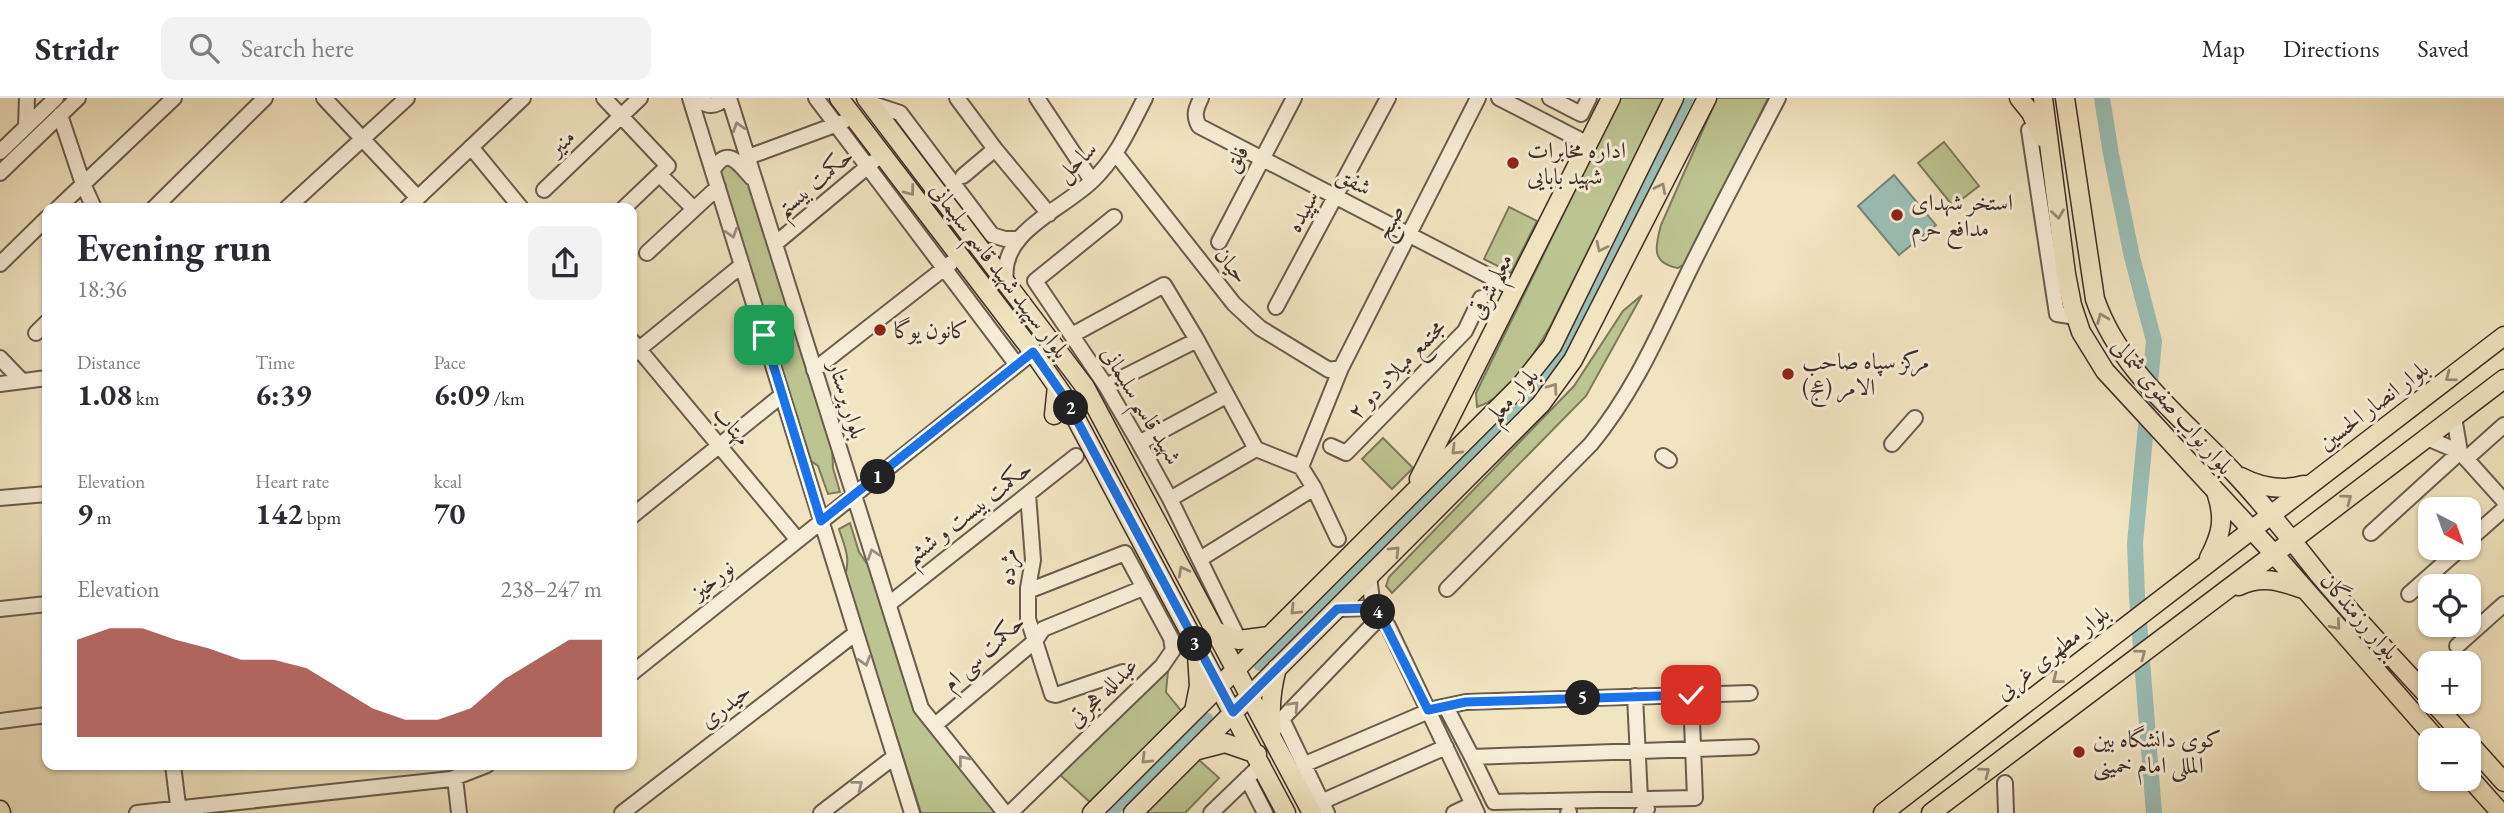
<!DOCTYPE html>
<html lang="en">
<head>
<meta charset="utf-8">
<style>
	body { margin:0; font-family:"EB Garamond",Amiri,serif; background:#f2f2f3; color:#2b2b33; height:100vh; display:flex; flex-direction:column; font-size:26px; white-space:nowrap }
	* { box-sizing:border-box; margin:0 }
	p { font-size:23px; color:#7c7c81 }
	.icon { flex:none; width:38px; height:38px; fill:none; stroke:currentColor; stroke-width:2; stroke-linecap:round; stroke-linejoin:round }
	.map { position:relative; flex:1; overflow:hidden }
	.panel { position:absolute; left:42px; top:105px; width:595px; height:567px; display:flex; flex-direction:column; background:#fff; border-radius:14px; box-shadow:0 2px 5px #0004 }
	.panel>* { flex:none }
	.needle { width:46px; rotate:139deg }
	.controls { position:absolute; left:2418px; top:399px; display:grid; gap:14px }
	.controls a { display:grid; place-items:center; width:63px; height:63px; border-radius:14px; background:#fff; box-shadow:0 2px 5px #0004; font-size:35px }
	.pin { position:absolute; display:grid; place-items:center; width:60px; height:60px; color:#fff; margin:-30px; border-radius:14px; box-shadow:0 4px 10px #0006 }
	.km { position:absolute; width:35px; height:35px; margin:-18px; border-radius:50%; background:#222; color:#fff; font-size:19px; line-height:35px; text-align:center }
	.round { display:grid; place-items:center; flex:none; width:74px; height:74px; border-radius:14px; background:#f2f2f3 }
	.headline { display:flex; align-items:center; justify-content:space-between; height:119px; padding:0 35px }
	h1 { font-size:38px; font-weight:700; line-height:52px }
	.figures { display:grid; grid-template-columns:repeat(3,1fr); gap:10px; height:119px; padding:7px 35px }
	.figures div { display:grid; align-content:center }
	.figures b { font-size:30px; font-weight:700 }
	.figures small { font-size:19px; font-weight:400 }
	.figures p { font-size:19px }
	.chart { height:196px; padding:14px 35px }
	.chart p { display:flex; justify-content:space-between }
	.chart svg { width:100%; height:126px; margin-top:7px; fill:#8f2418; opacity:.7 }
	header { display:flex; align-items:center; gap:42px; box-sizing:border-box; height:98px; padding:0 35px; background:#fff; border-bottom:2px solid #e1e1e2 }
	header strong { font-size:33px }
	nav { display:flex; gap:38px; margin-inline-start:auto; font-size:24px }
	.search { width:490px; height:63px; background:#f2f2f3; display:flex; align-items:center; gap:18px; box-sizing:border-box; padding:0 24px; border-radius:14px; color:#7c7c81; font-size:26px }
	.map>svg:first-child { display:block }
</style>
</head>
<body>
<header>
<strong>Stridr</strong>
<div class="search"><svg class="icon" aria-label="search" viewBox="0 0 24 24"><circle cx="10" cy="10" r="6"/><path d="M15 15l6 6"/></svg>Search here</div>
<nav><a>Map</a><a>Directions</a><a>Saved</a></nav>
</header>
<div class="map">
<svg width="2504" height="715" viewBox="0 0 2504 715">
	<rect width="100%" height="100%" fill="#f1e4c0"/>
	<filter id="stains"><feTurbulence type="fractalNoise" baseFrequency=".00286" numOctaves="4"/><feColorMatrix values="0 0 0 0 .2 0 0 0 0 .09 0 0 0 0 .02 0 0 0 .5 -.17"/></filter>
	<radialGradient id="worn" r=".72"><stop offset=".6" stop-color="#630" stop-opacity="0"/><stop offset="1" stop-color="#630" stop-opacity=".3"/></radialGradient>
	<!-- green -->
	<path fill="#bcc491" stroke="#7c7a5c" stroke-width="2" d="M1620,0H1665L1551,227C1534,256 1510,299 1477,309L1476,295Z
		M1717,0H1768L1689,163L1678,170C1651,165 1655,149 1661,127Z
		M1944,44L1979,88L1953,108L1918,65Z
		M724,65L736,68L748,82L832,348L833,370L840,394L828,396L818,368L808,361L720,77Z
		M1509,109L1537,123L1511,175L1484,161Z
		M1642,197L1586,298L1392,495L1386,488L1389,479L1574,288L1623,213Z
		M1383,340L1413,370L1392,391L1362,361Z
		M850,425L859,454L870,470L916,611L998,715H921L845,477C851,460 844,447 839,431Z
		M1168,573L1166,594L1182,614L1091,705L1059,676Z
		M1198,661L1219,680L1185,715H1144Z"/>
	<!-- water -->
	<path fill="#9bbeb5" stroke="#75857c" stroke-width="2" d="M1894,77L1936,127L1899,157L1858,108Z"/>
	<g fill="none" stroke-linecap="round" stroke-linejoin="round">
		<!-- canal -->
		<path stroke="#9bbeb5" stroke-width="10" d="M1259,568L1532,297L1563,255L1689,0
			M1113,715L1208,620"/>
		<!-- river -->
		<path stroke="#9bbeb5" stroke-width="16" d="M2102,0L2111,56L2132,159L2154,243L2135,445L2137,499L2154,715"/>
		<!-- minor casing -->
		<g stroke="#6a5c4d" stroke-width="18">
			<path id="minor" d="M324,0L418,100
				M604,0L668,68L624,110
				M690,0L912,715
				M698,0C706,10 716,9 725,0
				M729,0L921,610L1005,715
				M816,0L1017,267
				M957,0L995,51L1049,116
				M1037,0L1092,83
				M1201,0C1196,11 1193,17 1199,28L1516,192
				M1499,0L1588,46
				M1550,0L1581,16L1589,0
				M870,5L900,15L992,137L1005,141H1017
				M60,17L83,86L94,110
				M26,29L27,0
				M2029,32L2057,216L2076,219
				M471,49L521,110
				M0,54L56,0
				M1116,56L1234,206L1260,230L1329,272L1341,270
				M748,59L843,24
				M713,72C728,47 739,66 752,80
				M0,75L78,0
				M660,77L694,111
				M963,78L995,51
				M544,92L640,0
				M58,110L174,0
				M154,110L265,0
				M287,110L407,0
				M407,110L523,0
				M1114,119L1035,183L1106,288L1139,345L1170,401L1239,542
				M1219,144L1294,0
				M775,146L873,64
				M647,155L718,89
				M0,166L47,120
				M1006,183C999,133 1063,112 1093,82C1117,59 1130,29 1145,0
				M1276,209L1388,0
				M36,235L47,224
				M1072,237L1164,187L1197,242L1256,351L1301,369L1341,270L1478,0
				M632,243L797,441
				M633,256L742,167
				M0,260L22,283
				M814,272L951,165
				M0,286L47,280
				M1106,288L1197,242
				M2454,319L2460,354
				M2427,340L2460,354L2504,403
				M1139,345L1226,298
				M1892,346L1915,320
				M1331,348L1346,355L1465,233L1481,200
				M1663,358L1669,362
				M2466,361L2504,327
				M1301,369L1314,390L1338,441
				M1028,396L1033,462L1028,490V521L1052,596L1056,597L1123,574
				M0,400L47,396
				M1170,401L1256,351
				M632,418L782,297
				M2371,435L2460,354
				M2469,442L2504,411
				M1200,461L1314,390
				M1369,479L1373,510L1388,528L1477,715
				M1447,491L1591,346C1634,294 1659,235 1688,175C1717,116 1748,58 1778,0
				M2409,496L2461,450
				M889,506L1076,358
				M0,511L47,506
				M1337,511L1373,510
				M2457,548L2504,506
				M632,575L1033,254
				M1635,598L1640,701
				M1446,609L1472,659L1751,649
				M1428,612L1466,604L1750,595
				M0,623L47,617
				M935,627L1035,543L1043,531L1143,490
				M1472,659L1494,704L1695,700L1691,597
				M173,667L179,715
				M1303,667L1429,613
				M455,680L459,715
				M1247,680L1265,715
				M2005,685L2006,715
				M1321,704L1446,649
				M137,715L451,681L487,667
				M622,715L856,535
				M821,715L894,659
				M1010,715L1162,568L1173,552L1171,540L1125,455L1028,493
				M1211,715L1262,666
				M1327,715L1282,621L1381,518
				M1454,715L1473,706
				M1568,715L1569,714
				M1642,715L1647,711"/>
		</g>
		<!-- major casing -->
		<g stroke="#3d2f27" stroke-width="21">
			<path id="major" d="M839,0L1033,254L1065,300L1286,715
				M866,0L1085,289L1312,715
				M2019,0L2031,15L2042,39
				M2043,0L2066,176L2072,207L2081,234L2105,273L2275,457L2437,642
				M2065,0L2095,201C2120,274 2185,322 2236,377C2266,409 2293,444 2321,479C2356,521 2394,561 2431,601
				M1054,317L1057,288
				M2241,379C2262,390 2282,393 2304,387
				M1419,381L1611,0
				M2209,460C2221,437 2225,422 2217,397
				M2239,488C2262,477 2280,483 2303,491
				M1215,533L1239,542L1269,538
				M2433,604L2467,642
				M1194,613L1199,588L1197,556
				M1272,632C1269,610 1271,592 1277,570
				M2469,645L2504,684
				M1198,652L1225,645L1257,656
				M2469,679L2501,715
				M0,712L1,715
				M1092,715L1521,287L1552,248L1674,0
				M1133,715L1541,306L1573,262L1707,0
				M1883,715L2504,238
				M1931,715C2122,570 2314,427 2504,281"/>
		</g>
		<!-- minor -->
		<use href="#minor" stroke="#f6edd6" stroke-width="14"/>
		<!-- major -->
		<use href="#major" stroke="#f1e4c0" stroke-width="18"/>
	</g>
	<!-- one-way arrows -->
	<defs><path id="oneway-chevron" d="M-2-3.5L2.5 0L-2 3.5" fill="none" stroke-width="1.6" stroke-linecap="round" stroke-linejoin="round" transform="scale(1.75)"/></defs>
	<g stroke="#9a8e7e">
		<use href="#oneway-chevron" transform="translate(738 29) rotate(-107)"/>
		<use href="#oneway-chevron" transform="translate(732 135) rotate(73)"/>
		<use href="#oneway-chevron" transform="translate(873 456) rotate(-108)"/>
		<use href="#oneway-chevron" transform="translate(865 563) rotate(73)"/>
		<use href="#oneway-chevron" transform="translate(1294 608) rotate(-46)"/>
		<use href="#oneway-chevron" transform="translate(963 662) rotate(-129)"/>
		<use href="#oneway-chevron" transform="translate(858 687) rotate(-38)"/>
	</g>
	<g stroke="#978a74">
		<use href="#oneway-chevron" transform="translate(1661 90) rotate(-63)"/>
		<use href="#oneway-chevron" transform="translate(910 93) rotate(53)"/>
		<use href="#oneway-chevron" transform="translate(2058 116) rotate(82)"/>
		<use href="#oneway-chevron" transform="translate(1601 149) rotate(116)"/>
		<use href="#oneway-chevron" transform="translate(2102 220) rotate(-112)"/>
		<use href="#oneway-chevron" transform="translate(2450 279) rotate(143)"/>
		<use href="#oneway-chevron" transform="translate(1553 290) rotate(-54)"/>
		<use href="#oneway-chevron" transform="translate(1456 352) rotate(135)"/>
		<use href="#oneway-chevron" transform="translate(2347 401) rotate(-37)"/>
		<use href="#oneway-chevron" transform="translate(1395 453) rotate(-45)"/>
		<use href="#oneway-chevron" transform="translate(1183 473) rotate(-118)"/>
		<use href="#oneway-chevron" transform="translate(1295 512) rotate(135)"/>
		<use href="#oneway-chevron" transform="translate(2336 527) rotate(49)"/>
		<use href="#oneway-chevron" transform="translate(2141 556) rotate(-37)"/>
		<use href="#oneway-chevron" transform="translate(2057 581) rotate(142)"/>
		<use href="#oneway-chevron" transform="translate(1146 661) rotate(135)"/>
		<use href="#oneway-chevron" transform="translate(1985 674) rotate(-37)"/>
	</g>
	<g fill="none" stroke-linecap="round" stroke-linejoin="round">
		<!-- route casing -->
		<g stroke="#fff" stroke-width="14">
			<path id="route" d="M764,237L821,423L1033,254L1065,300L1233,614L1337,511L1373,510L1381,518L1428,612L1466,604L1691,597"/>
		</g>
		<!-- route -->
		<use href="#route" stroke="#1a73e8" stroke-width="9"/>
	</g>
	<!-- markers -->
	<g fill="#8f2418" stroke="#f6edd6" stroke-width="2.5">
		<circle cx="1513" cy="65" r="7"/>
		<circle cx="1897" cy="117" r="7"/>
		<circle cx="880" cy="232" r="7"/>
		<circle cx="1788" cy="276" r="7"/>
		<circle cx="2079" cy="654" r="7"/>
	</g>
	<g text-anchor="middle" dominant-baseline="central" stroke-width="6" stroke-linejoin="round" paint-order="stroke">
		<!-- street labels -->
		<g font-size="23" fill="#3d2f27" stroke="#f6edd6">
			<text transform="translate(561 44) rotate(-44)">منیر</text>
			<text transform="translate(1236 61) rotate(-63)">فلق</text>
			<text transform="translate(1076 63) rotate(-44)">ساحل</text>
			<text transform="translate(1354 83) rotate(27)">شفق</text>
			<text transform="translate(814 84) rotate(-40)">حکمت بیستم</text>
			<text transform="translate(1302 113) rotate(-62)">سپیده</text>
			<text transform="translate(1389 124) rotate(-63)">صبح</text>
			<text transform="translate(1232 167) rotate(51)">حیان</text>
			<text transform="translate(1000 172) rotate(53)">بلوار سپهبد شهید قاسم سلیمانی</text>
			<text transform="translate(1490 188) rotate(-63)">معلم شرقی</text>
			<text transform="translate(1396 271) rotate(-46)">مجتمع میلاد دو ۲</text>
			<text transform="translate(1512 297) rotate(-48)">بلوار معلم</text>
			<text transform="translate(848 302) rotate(73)">بلوار پرستار</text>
			<text transform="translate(1142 307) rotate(59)">شهید قاسم سلیمانی</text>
			<text transform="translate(2373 307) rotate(-37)">بلوار انصار الحسین</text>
			<text transform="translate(2173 308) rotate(49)">بلوار نواب صفوی شمالی</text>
			<text transform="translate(732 327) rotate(50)">مهتاب</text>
			<text transform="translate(968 414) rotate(-38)">حکمت بیست و ششم</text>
			<text transform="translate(1007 469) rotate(-87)">مژده</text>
			<text transform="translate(712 481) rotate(-39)">نورخیز</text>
			<text transform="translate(2360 518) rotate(49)">بلوار رزمندگان</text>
			<text transform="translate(983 554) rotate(-42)">حکمت سی ام</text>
			<text transform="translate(2052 554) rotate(-38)">بلوار مطهری غربی</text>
			<text transform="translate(1102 594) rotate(-44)">عبدلله هجرتی</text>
			<text transform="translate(725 607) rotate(-38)">حیدری</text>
		</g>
		<!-- poi labels -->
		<g font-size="23" fill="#3d2f27" stroke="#f6edd6" text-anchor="start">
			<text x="1527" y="52">اداره مخابرات<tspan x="1527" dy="26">شهید بابایی</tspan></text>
			<text x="1911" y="104">استخر شهدای<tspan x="1911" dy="26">مدافع حرم</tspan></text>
			<text x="894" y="232">کانون یوگا</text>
			<text x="1802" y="263">مرکز سپاه صاحب<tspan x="1802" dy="26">الامر (عج)</tspan></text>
			<text x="2093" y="641">کوی دانشگاه بین<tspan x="2093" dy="26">المللی امام خمینی</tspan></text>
		</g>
	</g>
	<rect width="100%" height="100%" filter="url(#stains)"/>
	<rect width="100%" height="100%" fill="url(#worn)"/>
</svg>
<div class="controls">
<a><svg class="needle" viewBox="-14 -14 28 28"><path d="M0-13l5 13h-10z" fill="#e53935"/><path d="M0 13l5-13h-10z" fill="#7c7c81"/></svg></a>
<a><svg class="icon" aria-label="locate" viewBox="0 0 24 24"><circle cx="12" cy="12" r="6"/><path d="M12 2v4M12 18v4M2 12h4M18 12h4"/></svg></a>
<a>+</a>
<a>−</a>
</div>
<div class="pin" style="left:764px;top:237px;background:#1e9e55"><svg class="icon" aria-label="arrive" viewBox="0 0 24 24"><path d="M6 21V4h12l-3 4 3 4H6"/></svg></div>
<div class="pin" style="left:1691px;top:597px;background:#d93025"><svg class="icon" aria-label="check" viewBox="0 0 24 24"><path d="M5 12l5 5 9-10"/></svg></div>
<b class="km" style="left:878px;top:379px">1</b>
<b class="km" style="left:1071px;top:310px">2</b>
<b class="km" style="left:1195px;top:546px">3</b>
<b class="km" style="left:1378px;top:514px">4</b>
<b class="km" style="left:1583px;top:600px">5</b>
<section class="panel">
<div class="headline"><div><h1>Evening run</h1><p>18:36</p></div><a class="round"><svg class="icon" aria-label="share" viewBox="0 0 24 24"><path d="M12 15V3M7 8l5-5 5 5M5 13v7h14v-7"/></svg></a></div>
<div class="figures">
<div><p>Distance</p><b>1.08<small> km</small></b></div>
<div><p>Time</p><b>6:39</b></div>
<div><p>Pace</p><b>6:09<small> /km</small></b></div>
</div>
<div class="figures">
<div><p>Elevation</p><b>9<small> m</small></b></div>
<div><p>Heart rate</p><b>142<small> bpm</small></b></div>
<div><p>kcal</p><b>70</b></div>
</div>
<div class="chart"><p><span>Elevation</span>238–247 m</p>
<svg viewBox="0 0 160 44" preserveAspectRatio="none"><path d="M0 44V10L10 6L20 6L30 10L40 13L50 17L60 17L70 20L80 27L90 34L100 38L110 38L120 34L130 24L140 17L150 10L160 10V44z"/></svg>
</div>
</section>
</div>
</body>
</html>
